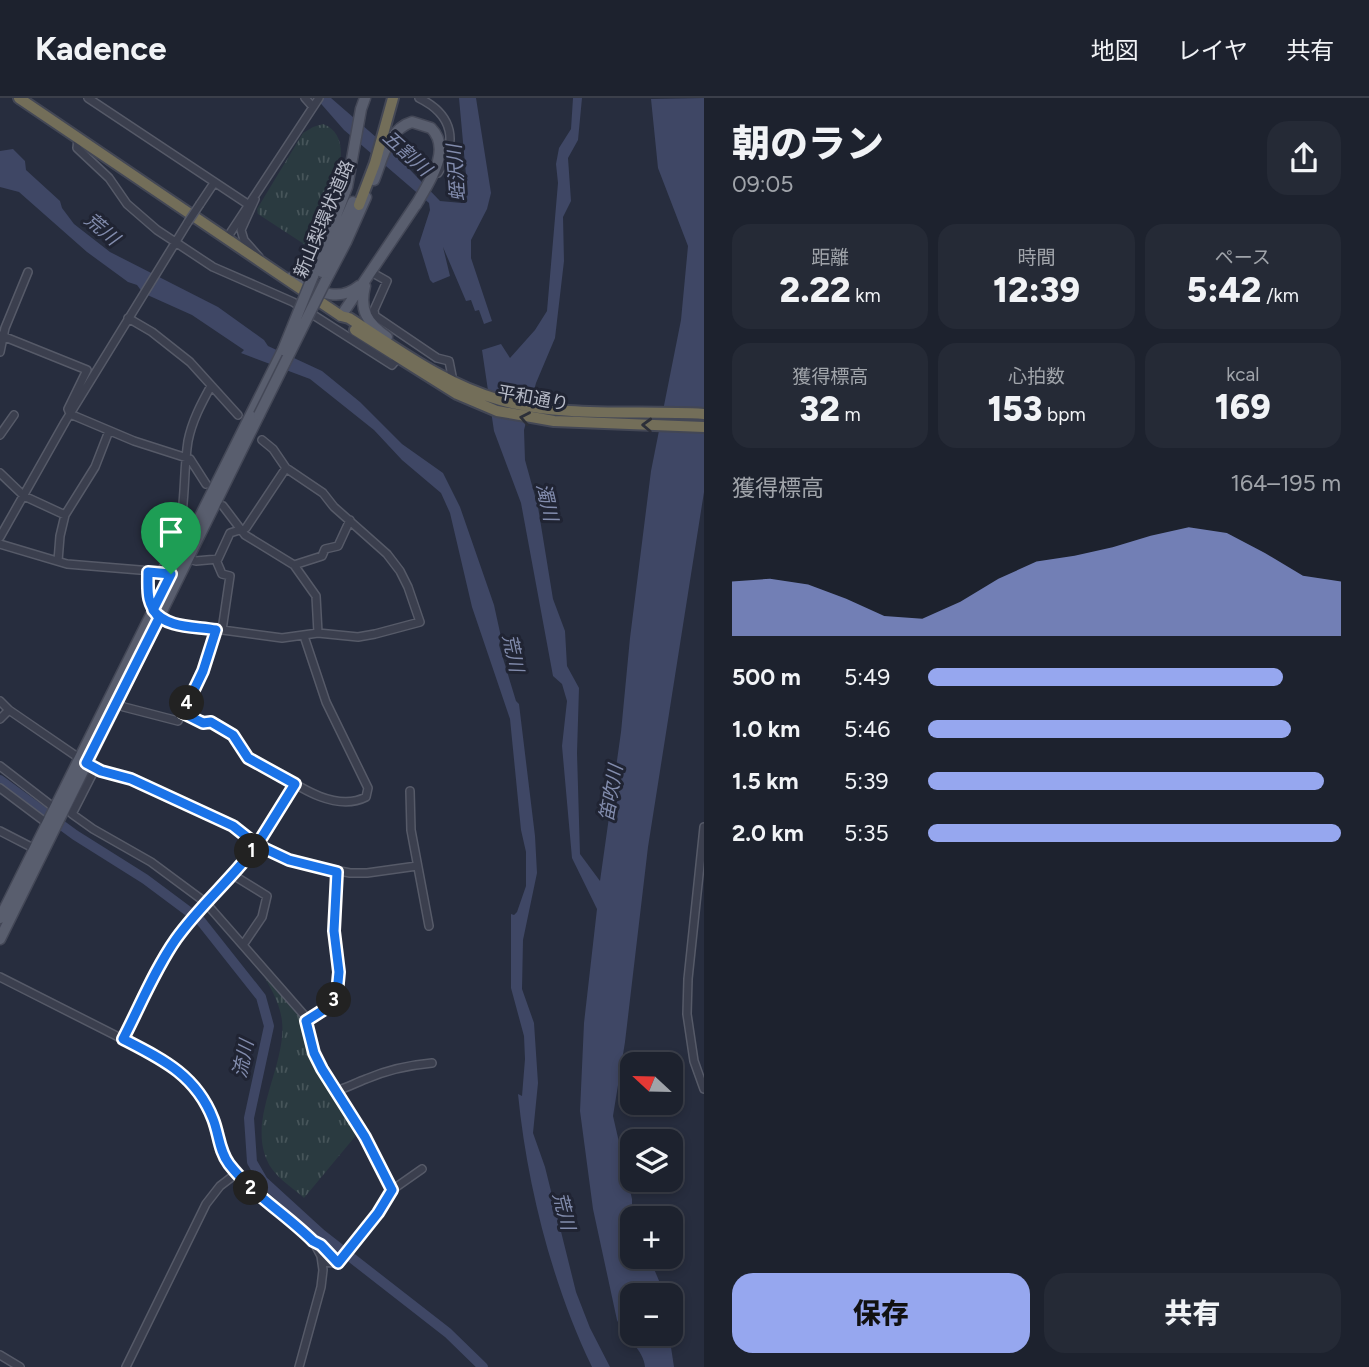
<!DOCTYPE html>
<html lang="ja">
<head>
<meta charset="utf-8">
<style>
	body { margin:0; font-family:Figtree,"Noto Sans JP",sans-serif; background:#252a36; color:#f1f3f6; height:100vh; display:flex; flex-direction:column; font-size:26px; white-space:nowrap }
	* { box-sizing:border-box; margin:0 }
	p { font-size:23px; color:#a0a4aa }
	.icon { flex:none; width:38px; height:38px; fill:none; stroke:currentColor; stroke-width:2; stroke-linecap:round; stroke-linejoin:round }
	.map { position:relative; flex:1; overflow:hidden }
	.side { display:flex; flex-direction:column; background:#1d222e; width:665px }
	.side>* { flex:none }
	.needle { width:46px; rotate:292deg }
	.controls { position:absolute; left:620px; top:954px; display:grid; gap:14px }
	.controls a { display:grid; place-items:center; width:63px; height:63px; border-radius:14px; background:#1d222e; box-shadow:0 4px 10px #0003,0 0 0 2px #3b3f4a; font-size:35px }
	.pin { position:absolute; display:grid; place-items:center; width:60px; height:60px; color:#fff; margin:-72px -30px; border-radius:50% 50% 50% 0; rotate:-45deg; box-shadow:0 0 7px #0007 }
	.pin .icon { rotate:45deg }
	.km { position:absolute; width:35px; height:35px; margin:-18px; border-radius:50%; background:#222; color:#fff; font-size:19px; line-height:35px; text-align:center }
	.round { display:grid; place-items:center; flex:none; width:74px; height:74px; border-radius:21px; background:#252a36 }
	.head { display:flex; align-items:center; justify-content:space-between; height:119px; padding:0 28px }
	h1 { font-size:38px; font-weight:800; line-height:52px }
	.metrics { display:grid; grid-template-columns:repeat(3,1fr); gap:10px; height:119px; padding:7px 28px }
	.metrics div { display:grid; align-content:center; border-radius:18px; background:#252a36; text-align:center }
	.metrics b { font-size:35px; font-weight:800 }
	.metrics small { font-size:19px; font-weight:400 }
	.metrics p { font-size:19px }
	.chart { height:196px; padding:14px 28px }
	.chart p { display:flex; justify-content:space-between }
	.chart svg { width:100%; height:126px; margin-top:7px; fill:#96a7ef; opacity:.7 }
	.button { display:flex; gap:14px; margin-top:auto; padding:14px 28px }
	.button a { flex:1; height:80px; border-radius:21px; background:#96a7ef; color:#111; font-size:28px; font-weight:800; line-height:80px; text-align:center }
	.button a+a { background:#252a36; color:#f1f3f6 }
	ul { padding:0 28px; list-style:none; font-size:23px }
	li { display:grid; grid-template-columns:112px 84px 1fr; align-items:center; height:52px }
	li i { height:18px; border-radius:9px; background:#96a7ef }
	header { display:flex; align-items:center; gap:42px; box-sizing:border-box; height:98px; padding:0 35px; background:#1d222e; border-bottom:2px solid #3b3f4a }
	header strong { font-size:33px }
	nav { display:flex; gap:38px; margin-inline-start:auto; font-size:24px }
	main { display:flex; flex:1; min-height:0 }
	.map>svg:first-child { display:block }
</style>
</head>
<body>
<header>
<strong>Kadence</strong>
<nav><a>地図</a><a>レイヤ</a><a>共有</a></nav>
</header>
<main>
<div class="map">
<svg width="704" height="1269" viewBox="0 0 704 1269">
	<defs>
		<pattern id="forest-firs" width="22" height="20" patternUnits="userSpaceOnUse" patternTransform="scale(1.75)"><rect width="22" height="20" fill="#2a3a40"/><path d="M5 1l3.5 6h-7zM16 11l3.5 6h-7z" fill="#47555a"/></pattern>
		<pattern id="park-tufts" width="24" height="20" patternUnits="userSpaceOnUse" patternTransform="scale(1.75)"><rect width="24" height="20" fill="#2a3a40"/><path d="M3 7l-1-3M5 7V3M7 7l1-3M15 17l-1-3M17 17v-4M19 17l1-3" fill="none" stroke="#47555a"/></pattern>
	</defs>
	<rect width="100%" height="100%" fill="#272d3e"/>
	<!-- forest -->
	<path fill="url(#forest-firs)" d="M334,96L324,137L308,175L300,167L306,147Z"/>
	<!-- park -->
	<path fill="url(#park-tufts)" d="M323,26C366,42 320,122 307,148L258,116L257,111L303,35L313,29Z
		M261,873L296,912L305,929L312,960L358,1035L304,1100C294,1091 280,1082 272,1071C242,1027 287,970 282,923C280,905 270,889 261,873Z"/>
	<!-- water -->
	<path fill="#3f4765" d="M316,0H331L392,53L440,103L462,105L467,88L459,0H476L491,95L487,111L471,142V160L492,223L484,226L479,212L475,213L471,202L466,203L443,149L450,178L433,185L430,182L419,146L430,112L429,105L344,32Z
		M573,0H582L578,42L568,60L571,103L563,119L564,163L555,240L536,285L524,332L525,362L538,409L553,501L565,533L567,568L579,590L577,655L580,756L600,783L621,634L630,540L651,373L681,222L688,148L658,70L651,1L704,0V394L648,749L625,944L613,1018L632,1101V1158L649,1159L665,1197H632V1236H669L674,1269H645C644,1252 624,1238 617,1222L593,1111L580,1013L584,925L597,811L572,760L562,648L567,603L562,586L553,578L521,405L494,333L482,252L501,246L510,260L535,232L547,213L558,85L556,66L559,50L571,31Z
		M13,51L25,63L26,72L60,103L62,110L74,126L110,154L218,209L264,242L268,248L322,273L360,304L402,346L443,375L460,409L494,507L501,539L499,547L516,603L519,606L535,738L537,775L523,842L522,891L534,925L538,985L533,1035L545,1069L576,1194L590,1230L610,1269H592C552,1186 527,1087 518,996L522,998L525,961L524,938L511,890V816L514,817L517,814L526,788V754L521,732L510,621L472,509L450,415L441,395L402,362L374,332L310,281L241,255L244,252L192,217L143,195L137,187L128,184L87,154L19,94L0,89V53Z"/>
	<g fill="none" stroke-linecap="round" stroke-linejoin="round">
		<!-- river -->
		<path stroke="#3f4765" stroke-width="10" d="M0,682L75,737L145,781L200,822L261,899L269,928L249,1020L252,1064L263,1083L321,1136L448,1235L483,1269"/>
		<!-- minor casing -->
		<g stroke="#565a68" stroke-width="10">
			<path id="minor" d="M88,0L249,107
				M305,0L313,9
				M419,0C454,17 458,45 438,75
				M78,40L77,50L109,80L127,106L157,132L213,169L293,204L392,267L398,260
				M255,101L241,132L244,142L259,159
				M200,106L214,85
				M227,140L319,0
				M371,174L387,183L374,212L375,218L437,260L449,263L453,283
				M128,220L152,234L190,264L238,317
				M0,237L87,272L68,311L70,316L134,343L190,361L206,386
				M0,254L5,230L28,174
				M0,337L14,317
				M0,375L24,398L65,417
				M223,408L245,437L294,467L316,498L318,535
				M0,439L65,324L188,124
				M0,446L67,466L164,474
				M188,461L196,463L218,461L230,435L246,430L286,370
				M216,462L222,476L230,478L222,532
				M58,463L60,438L65,417L95,369L109,333
				M294,467L322,458L325,451L338,448L350,422
				M148,474C148,496 146,516 170,525L282,540L318,535L358,539L375,536L420,524L408,489L400,473L387,456L334,409L323,395L286,370L273,351L262,342
				M160,474C190,436 181,387 188,343C192,323 201,306 211,288
				M0,603L9,612L95,671L131,681L233,728L257,747L276,757L299,765L350,775H367L417,768
				M116,605L124,609L178,623L203,573L216,532
				M183,615C188,618 196,623 202,624C215,627 220,626 232,636C238,642 241,652 247,658C253,665 263,667 271,671C296,687 335,715 366,699L368,690L326,604L304,538
				M0,621L9,612
				M0,668L57,712
				M95,671L72,716L93,731L151,764L205,804L305,918L314,955L322,971L365,1039L392,1092
				M0,690L48,726
				M410,693L411,732L429,828
				M704,729L688,881L687,916L694,963L704,991
				M0,733L37,752
				M233,777L267,798L262,819L243,847
				M0,879L168,964L194,988L210,1014L228,1065L256,1095L313,1143L321,1158L323,1172L321,1189L299,1269
				M306,923L328,909L337,895L339,874L334,833L337,774
				M123,941L175,842L205,804L219,793L253,752L295,686
				M335,993C347,990 355,985 366,981C387,972 410,967 432,965
				M313,1143L321,1147L338,1165
				M322,1164L335,1165L340,1163L378,1115L392,1092L422,1071
				M0,1257L20,1269
				M126,1269L206,1106L220,1088L237,1075"/>
		</g>
		<!-- major casing -->
		<g stroke="#444857" stroke-width="13">
			<path id="major" d="M374,82C382,62 388,31 412,24L431,30C453,52 428,85 416,107
				M322,174L353,104
				M313,178L347,89L361,11L365,0
				M290,180C313,190 336,207 359,188
				M325,184L346,144L366,99
				M365,188C359,212 367,225 387,239
				M341,218L419,102
				M0,820L283,252
				M0,841L259,317"/>
		</g>
		<!-- highway casing -->
		<g stroke="#434755" stroke-width="14">
			<path id="highway" d="M19,0L341,218L349,220C396,250 445,287 500,302C566,320 636,312 704,316
				M359,107L375,65L393,0
				M355,232L457,296L497,313L554,323L704,329"/>
		</g>
		<!-- minor -->
		<use href="#minor" stroke="#3b3f4e" stroke-width="7"/>
		<!-- major -->
		<use href="#major" stroke="#595e6e" stroke-width="10"/>
		<!-- highway -->
		<use href="#highway" stroke="#736e59" stroke-width="10"/>
		<!-- minor-bridge casing -->
		<g stroke="#565a68" stroke-width="10" stroke-linecap="butt">
			<path id="minor-bridge" d="M188,124L200,106"/>
		</g>
		<!-- major-bridge casing -->
		<g stroke="#444857" stroke-width="13" stroke-linecap="butt">
			<path id="major-bridge" d="M283,252L313,178
				M259,317L325,184"/>
		</g>
		<!-- minor-bridge -->
		<use href="#minor-bridge" stroke="#3b3f4e" stroke-width="7"/>
		<!-- major-bridge -->
		<use href="#major-bridge" stroke="#595e6e" stroke-width="10"/>
	</g>
	<!-- one-way arrows -->
	<defs><path id="oneway-chevron" d="M-2-3.5L2.5 0L-2 3.5" fill="none" stroke-width="1.6" stroke-linecap="round" stroke-linejoin="round" transform="scale(1.75)"/></defs>
	<g stroke="#2c2f39">
		<use href="#oneway-chevron" transform="translate(525 320) rotate(-169)"/>
		<use href="#oneway-chevron" transform="translate(647 327) rotate(-178)"/>
	</g>
	<g fill="none" stroke-linecap="round" stroke-linejoin="round">
		<!-- route casing -->
		<g stroke="#fff" stroke-width="14">
			<path id="route" d="M171,476L148,474C148,495 146,503 159,520L86,665L101,673L131,681L233,728L257,747C232,781 201,806 176,841C155,871 140,908 123,941C162,961 196,977 213,1021C219,1036 219,1053 229,1066C253,1097 286,1116 313,1143L321,1147L338,1165L378,1115L392,1092L365,1039L322,971L314,955L306,923L328,909L337,895L339,874L334,833L337,774L289,762L257,747L295,686L248,660L233,637L211,624L203,625L183,615L203,573L216,532C195,528 167,531 153,512L171,476"/>
		</g>
		<!-- route -->
		<use href="#route" stroke="#1a73e8" stroke-width="9"/>
	</g>
	<g text-anchor="middle" dominant-baseline="central" stroke-width="6" stroke-linejoin="round" paint-order="stroke">
		<!-- street labels -->
		<g font-size="18" fill="#b7bbc8" stroke="#202433">
			<text transform="translate(324 121) rotate(-67)">新山梨環状道路</text>
			<text transform="translate(533 300) rotate(10)">平和通り</text>
		</g>
		<!-- water labels -->
		<g font-size="19" font-style="italic" fill="#828cad" stroke="#202433">
			<text transform="translate(407 55) rotate(42)">五割川</text>
			<text transform="translate(456 75) rotate(-94)">蛭沢川</text>
			<text transform="translate(102 131) rotate(40)">荒川</text>
			<text transform="translate(547 404) rotate(77)">濁川</text>
			<text transform="translate(513 555) rotate(78)">荒川</text>
			<text transform="translate(611 695) rotate(-80)">笛吹川</text>
			<text transform="translate(243 961) rotate(-78)">流川</text>
			<text transform="translate(564 1113) rotate(76)">荒川</text>
		</g>
	</g>
</svg>
<div class="controls">
<a><svg class="needle" viewBox="-14 -14 28 28"><path d="M0-13l5 13h-10z" fill="#e53935"/><path d="M0 13l5-13h-10z" fill="#a0a4aa"/></svg></a>
<a><svg class="icon" aria-label="layers" viewBox="0 0 24 24"><path d="M12 4l9 5-9 5-9-5zM3 14l9 5 9-5"/></svg></a>
<a>+</a>
<a>−</a>
</div>
<div class="pin" style="left:171px;top:476px;background:#1e9e55"><svg class="icon" aria-label="arrive" viewBox="0 0 24 24"><path d="M6 21V4h12l-3 4 3 4H6"/></svg></div>
<b class="km" style="left:252px;top:753px">1</b>
<b class="km" style="left:251px;top:1090px">2</b>
<b class="km" style="left:334px;top:902px">3</b>
<b class="km" style="left:187px;top:605px">4</b>
</div>
<section class="side">
<div class="head"><div><h1>朝のラン</h1><p>09:05</p></div><a class="round"><svg class="icon" aria-label="share" viewBox="0 0 24 24"><path d="M12 15V3M7 8l5-5 5 5M5 13v7h14v-7"/></svg></a></div>
<div class="metrics">
<div><p>距離</p><b>2.22<small> km</small></b></div>
<div><p>時間</p><b>12:39</b></div>
<div><p>ペース</p><b>5:42<small> /km</small></b></div>
</div>
<div class="metrics">
<div><p>獲得標高</p><b>32<small> m</small></b></div>
<div><p>心拍数</p><b>153<small> bpm</small></b></div>
<div><p>kcal</p><b>169</b></div>
</div>
<div class="chart"><p><span>獲得標高</span>164–195 m</p>
<svg viewBox="0 0 160 44" preserveAspectRatio="none"><path d="M0 44V25L10 24L20 26L30 31L40 37L50 38L60 32L70 24L80 18L90 16L100 13L110 9L120 6L130 8L140 15L150 23L160 25V44z"/></svg>
</div>
<ul>
<li><b>500 m</b>5:49<i style="width:86%"></i></li>
<li><b>1.0 km</b>5:46<i style="width:88%"></i></li>
<li><b>1.5 km</b>5:39<i style="width:96%"></i></li>
<li><b>2.0 km</b>5:35<i style="width:100%"></i></li>
</ul>
<div class="button"><a>保存</a><a>共有</a></div>
</section>
</main>
</body>
</html>
